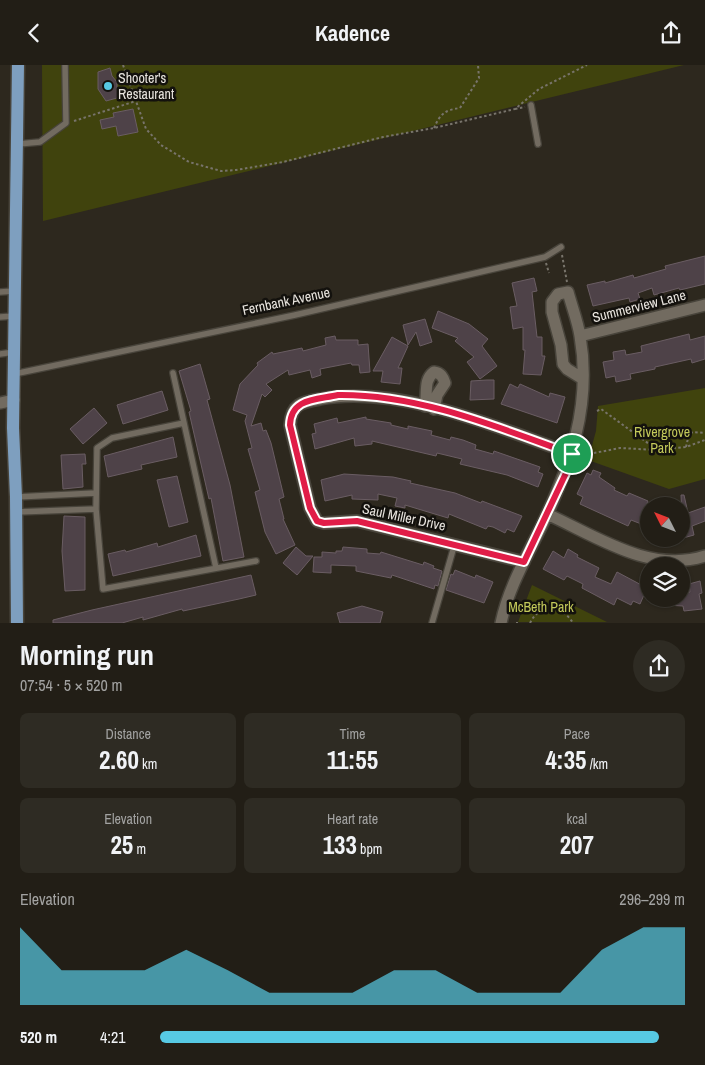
<!DOCTYPE html>
<html lang="en">
<head>
<meta charset="utf-8">
<style>
	body { margin:0; font-family:"Archivo Narrow",sans-serif; background:#2e2b23; color:#f1f3f6; height:100vh; display:flex; flex-direction:column; font-size:19px; white-space:nowrap }
	* { box-sizing:border-box; margin:0 }
	p { font-size:16px; color:#a2a2a1 }
	.icon { flex:none; width:28px; height:28px; fill:none; stroke:currentColor; stroke-width:2; stroke-linecap:round; stroke-linejoin:round }
	.map { position:relative; height:558px; overflow:hidden }
	.panel { display:flex; flex-direction:column; background:#221e16; flex:1 }
	.panel>* { flex:none }
	.needle { width:32px; rotate:312deg }
	.tools { position:absolute; left:640px; top:432px; display:grid; gap:10px }
	.tools a { display:grid; place-items:center; width:50px; height:50px; border-radius:50%; background:#221e16; box-shadow:0 1px 4px #0004,0 0 0 1px #3f3c35; font-size:25px }
	.pin { position:absolute; display:grid; place-items:center; width:42px; height:42px; color:#fff; margin:-21px; border:2px solid #fff; border-radius:50%; box-shadow:0 1px 5px #0007 }
	.round { display:grid; place-items:center; flex:none; width:52px; height:52px; border-radius:26px; background:#2e2b23 }
	.overview { display:flex; align-items:center; justify-content:space-between; height:85px; padding:0 20px }
	h1 { font-size:28px; font-weight:800; line-height:38px }
	.metrics { display:grid; grid-template-columns:repeat(3,1fr); gap:8px; height:85px; padding:5px 20px }
	.metrics div { display:grid; align-content:center; border-radius:8px; background:#2e2b23; text-align:center }
	.metrics b { font-size:25px; font-weight:800 }
	.metrics small { font-size:14px; font-weight:400 }
	.metrics p { font-size:14px }
	.chart { height:140px; padding:10px 20px }
	.chart p { display:flex; justify-content:space-between }
	.chart svg { width:100%; height:90px; margin-top:5px; fill:#57c9e3; opacity:.7 }
	ul { padding:0 20px; list-style:none; font-size:16px }
	li { display:grid; grid-template-columns:80px 60px 1fr; align-items:center; height:38px }
	li i { height:12px; border-radius:6px; background:#57c9e3 }
	header { display:flex; justify-content:space-between; align-items:center; height:65px; padding:0 20px; background:#221e16; font-size:22px; font-weight:800 }
	.map>svg:first-child { display:block }
</style>
</head>
<body>
<header><svg class="icon" aria-label="back" viewBox="0 0 24 24"><path d="M15 5l-7 7 7 7"/></svg>Kadence<svg class="icon" aria-label="share" viewBox="0 0 24 24"><path d="M12 15V3M7 8l5-5 5 5M5 13v7h14v-7"/></svg></header>
<div class="map">
<svg width="705" height="558" viewBox="0 0 705 558">
	<rect width="100%" height="100%" fill="#2d281e"/>
	<!-- green -->
	<path fill="#40430d" d="M42,0H684L43,156Z
		M705,323V414L669,424L588,395L596,366L598,341Z
		M532,520L607,557H518Z"/>
	<!-- building -->
	<path fill="#4e4248" stroke="#6a5d63" d="M110,3L112,11L117,17V33L106,36L98,24V7Z
		M133,44L138,67L118,71L116,61L102,64L100,55L114,52L113,48Z
		M705,191V219L680,225L679,223L654,230L652,223L638,228L640,234L630,237L629,233L593,241L587,220L605,216V218L633,210L634,213L666,204L665,201Z
		M534,213L537,226L532,227L537,272H542V291H545L541,310L523,309L525,285H523V262L513,264L510,242L517,241L512,218Z
		M438,246L469,259L488,274L482,281L497,301L480,314L467,297L474,292L455,276L458,273L432,263Z
		M425,254L432,277L420,281L416,267L408,280L403,260Z
		M689,269L690,275L705,271V294L692,298L691,294L655,302V304L630,309L631,314L616,317L615,311L606,313L603,297L614,295L613,287L625,285L626,290L642,287L641,281Z
		M335,271L336,275H358V280L368,279L370,307L360,308L359,300H352L351,298L320,304L321,310L312,313L310,305L289,310L288,305L266,319L272,325L265,332L262,329L251,361L261,358L263,366L266,365L271,378L284,432L279,434L284,454H283L295,480L276,489L265,467L255,427L260,425L248,384L252,383L245,356L247,350L233,345L240,319L258,300L257,298L272,287L273,289L302,283L303,286L326,280L325,273Z
		M392,272L408,281L398,303H402L400,319L381,317L383,306H373Z
		M200,299L210,334L207,335L230,420L244,492L223,496L211,433L209,434L189,347L191,346L179,306Z
		M487,315H494V334L470,335L471,316Z
		M510,319L518,323L520,319L549,332L550,328L565,332L557,358L501,339Z
		M162,326L168,345L123,359L117,340Z
		M94,343L107,358L83,379L70,364Z
		M366,352V354L391,358V360L408,364V361L432,366L431,370L450,375L451,372L463,375L476,380L475,384L493,389L494,386L540,402L538,407L543,409L538,422L507,410L460,399L462,394L437,388L436,391L372,376V379L355,381L354,373L315,384L312,369L316,368L314,359L337,353L338,358Z
		M173,372L177,392L141,400L142,404L108,412L104,391Z
		M85,389L86,399H82L83,422L63,424L61,390Z
		M593,405L601,408L599,412L615,423L614,425L627,431L629,428L648,436L644,445L649,446V462L631,455L628,461L580,439L583,432L577,429L587,408L591,410Z
		M344,409L393,412L411,416L410,418L455,428L481,438L482,436L522,451L514,467L507,464L505,468L493,462L488,461L486,464L449,449L448,453L405,440V443L395,441L397,433L378,429V435L352,434V430L325,436L321,415Z
		M177,411L188,457L169,462L157,415Z
		M681,430H684L688,448L705,442V456L692,461L694,470L683,473Z
		M64,451L85,452V525L65,526L62,486Z
		M196,470L201,491L113,511L108,489L125,485L126,487L157,478L158,482Z
		M296,482L306,491H313L297,510L283,498Z
		M343,482L367,484V488L380,489L381,487L423,500L424,497L434,501L433,503L442,506L438,521L435,520L434,524L392,510L391,513L356,506V501L331,500V508L313,507L314,492H322V487L336,488V486H342Z
		M568,484L578,490L577,492L599,503L595,512L611,519L617,507L647,523L640,539L633,536L631,540L617,533L614,540L582,523L583,519L567,511L564,515L543,504L553,486L564,493Z
		M455,505L475,513L476,510L493,517L484,538L446,525L451,509L453,510Z
		M251,510L256,530L239,534L183,546L182,544L143,555V552L122,558H53V555L92,545Z
		M700,516L702,528L699,529L702,544L684,546L683,541L666,540V534H682L686,531L685,528L690,527L689,519Z
		M362,541L383,547L380,558H340L337,548Z"/>
	<g fill="none" stroke-linecap="round" stroke-linejoin="round">
		<!-- lane casing -->
		<g stroke="#48443b" stroke-width="8">
			<path id="lane" d="M531,40L538,79
				M18,79L40,77L66,58L65,0
				M0,227L14,226
				M0,252L14,251
				M0,289L14,287
				M173,308L216,503
				M14,309L295,250L545,192L561,182
				M16,432L96,428
				M96,444L97,383L112,373L184,358
				M16,447L96,444L103,524L256,496
				M432,558L455,478"/>
		</g>
		<!-- street casing -->
		<g stroke="#48443b" stroke-width="14">
			<path id="street" d="M580,271L705,240
				M0,338L14,335
				M425,341C428,328 423,315 434,307C441,308 443,312 445,318L437,330L434,344
				M547,449C596,471 650,509 705,491
				M524,497L357,456L324,458L317,456L310,443L290,360C291,339 302,337 320,334C398,319 499,363 572,389
				M501,558C508,524 526,493 541,462C570,402 592,340 580,271C578,257 572,242 568,227L558,229L552,237V247L561,280L563,299L567,304L583,314"/>
		</g>
		<!-- primary casing -->
		<g stroke="#48443b" stroke-width="15">
			<path id="primary" d="M17,558L16,432L13,363L18,0"/>
		</g>
		<!-- path -->
		<path stroke="#78746b" stroke-width="2" stroke-dasharray="2.5 2.5" stroke-linecap="butt" d="M123,0L146,64L161,80L189,97L221,106L236,105L283,97L383,72L434,63L515,44L539,24L587,0
			M515,44L525,42
			M74,56L136,36
			M434,63C440,49 445,45 460,43L479,13L478,0
			M562,190L567,217
			M546,198L549,208
			M597,346L601,344L656,384
			M686,382L689,369L693,367L705,368
			M589,389L620,383L657,385L686,382L705,375
			M517,557V558
			M530,558C540,537 563,541 573,558"/>
		<!-- lane -->
		<use href="#lane" stroke="#726b60" stroke-width="5.5"/>
		<!-- street -->
		<use href="#street" stroke="#726b60" stroke-width="11"/>
		<!-- primary -->
		<use href="#primary" stroke="#7e9fbf" stroke-width="12"/>
	</g>
	<g fill="none" stroke-linecap="round" stroke-linejoin="round">
		<!-- route casing -->
		<g stroke="#fff" stroke-width="10">
			<path id="route" d="M338,330C419,329 497,362 572,389L566,408L524,497L357,456L324,458L317,456L310,443L290,360C291,333 316,335 338,330Z"/>
		</g>
		<!-- route -->
		<use href="#route" stroke="#e11d48" stroke-width="6"/>
	</g>
	<!-- markers -->
	<circle fill="#57c9e3" stroke="#13110d" stroke-width="2" cx="108" cy="21" r="5"/>
	<g text-anchor="middle" dominant-baseline="central" stroke-width="5" stroke-linejoin="round" paint-order="stroke">
		<!-- poi labels -->
		<g font-size="14" fill="#e8e4de" stroke="#13110d" text-anchor="start">
			<text x="118" y="13">Shooter's<tspan x="118" dy="16">Restaurant</tspan></text>
		</g>
		<!-- street labels -->
		<g font-size="14" fill="#e8e4de" stroke="#13110d">
			<text transform="translate(286 236) rotate(-12)">Fernbank Avenue</text>
			<text transform="translate(639 241) rotate(-14)">Summerview Lane</text>
			<text transform="translate(404 452) rotate(12)">Saul Miller Drive</text>
		</g>
		<!-- park labels -->
		<g font-size="14" fill="#c3c95a" stroke="#13110d">
			<text x="662" y="367">Rivergrove<tspan x="662" dy="16">Park</tspan></text>
			<text x="541" y="542">McBeth Park</text>
		</g>
	</g>
</svg>
<div class="tools">
<a><svg class="needle" viewBox="-14 -14 28 28"><path d="M0-13l5 13h-10z" fill="#e53935"/><path d="M0 13l5-13h-10z" fill="#a2a2a1"/></svg></a>
<a><svg class="icon" aria-label="layers" viewBox="0 0 24 24"><path d="M12 4l9 5-9 5-9-5zM3 14l9 5 9-5"/></svg></a>
</div>
<div class="pin" style="left:572px;top:389px;background:#1e9e55"><svg class="icon" aria-label="arrive" viewBox="0 0 24 24"><path d="M6 21V4h12l-3 4 3 4H6"/></svg></div>
</div>
<section class="panel">
<div class="overview"><div><h1>Morning run</h1><p>07:54 · 5 × 520 m</p></div><a class="round"><svg class="icon" aria-label="share" viewBox="0 0 24 24"><path d="M12 15V3M7 8l5-5 5 5M5 13v7h14v-7"/></svg></a></div>
<div class="metrics">
<div><p>Distance</p><b>2.60<small> km</small></b></div>
<div><p>Time</p><b>11:55</b></div>
<div><p>Pace</p><b>4:35<small> /km</small></b></div>
</div>
<div class="metrics">
<div><p>Elevation</p><b>25<small> m</small></b></div>
<div><p>Heart rate</p><b>133<small> bpm</small></b></div>
<div><p>kcal</p><b>207</b></div>
</div>
<div class="chart"><p><span>Elevation</span>296–299 m</p>
<svg viewBox="0 0 160 44" preserveAspectRatio="none"><path d="M0 44V6L10 27L20 27L30 27L40 17L50 27L60 38L70 38L80 38L90 27L100 27L110 38L120 38L130 38L140 17L150 6L160 6V44z"/></svg>
</div>
<ul>
<li><b>520 m</b>4:21<i style="width:95%"></i></li>
</ul>
</section>
</body>
</html>
